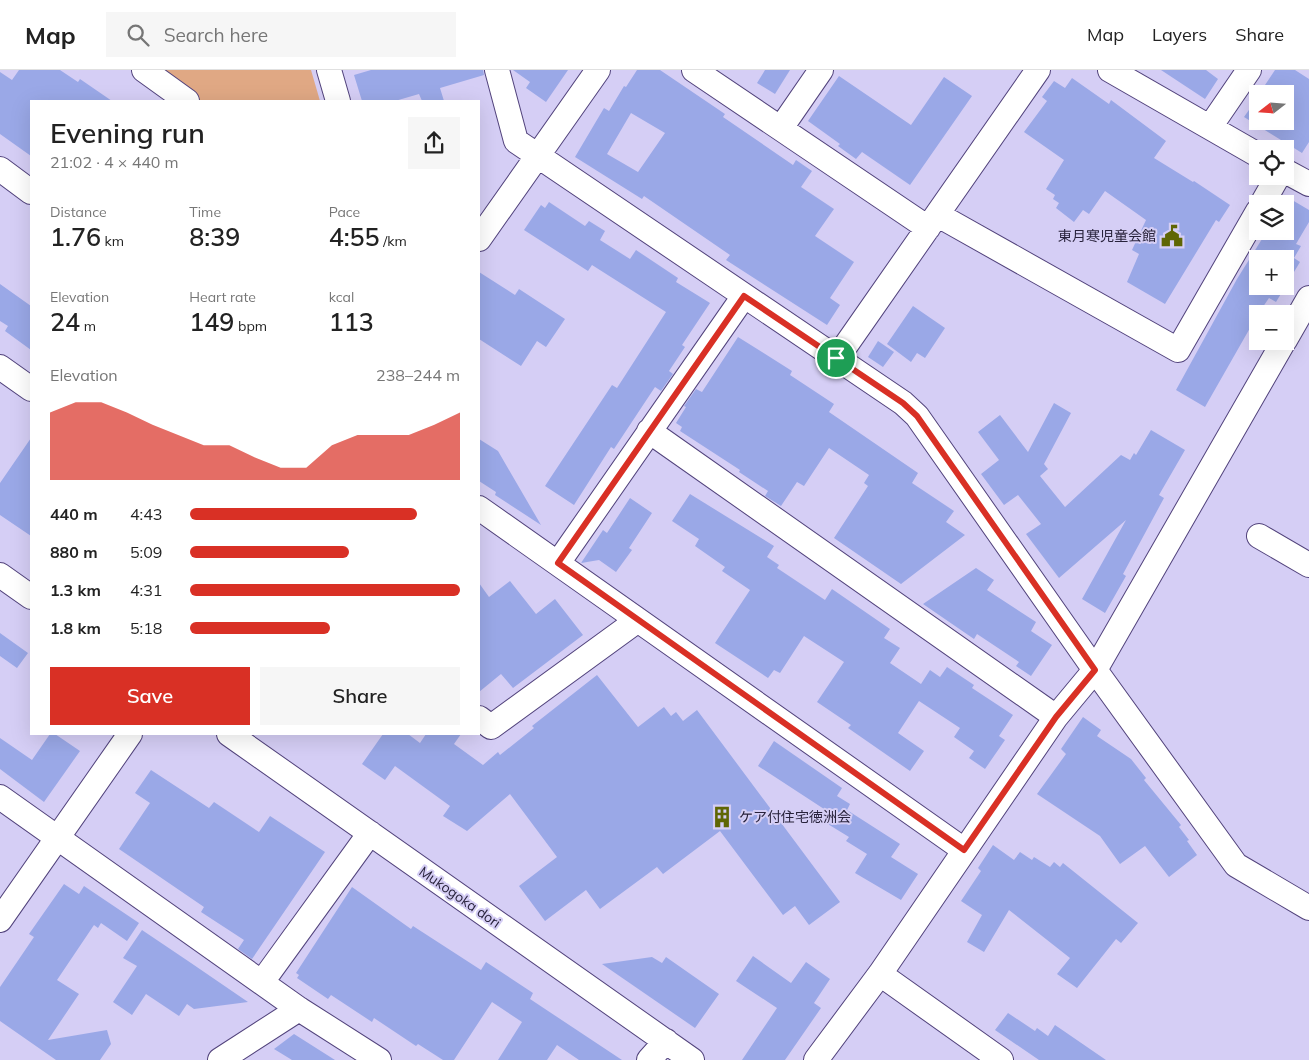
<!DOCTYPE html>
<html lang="en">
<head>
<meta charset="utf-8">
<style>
	body { margin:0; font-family:Mulish,"Noto Sans JP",sans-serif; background:#f6f6f6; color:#222; height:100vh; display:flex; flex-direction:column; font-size:19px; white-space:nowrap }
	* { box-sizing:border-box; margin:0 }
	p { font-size:16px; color:#767676 }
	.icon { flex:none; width:28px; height:28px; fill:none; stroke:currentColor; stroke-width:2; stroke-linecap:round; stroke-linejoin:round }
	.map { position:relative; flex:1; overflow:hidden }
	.sheet { position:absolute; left:30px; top:30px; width:450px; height:635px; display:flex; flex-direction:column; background:#fff; border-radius:0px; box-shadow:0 5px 20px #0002 }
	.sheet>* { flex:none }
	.needle { width:32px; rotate:253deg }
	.fabs { position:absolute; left:1249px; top:15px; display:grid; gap:10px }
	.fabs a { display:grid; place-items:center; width:45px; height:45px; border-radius:0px; background:#fff; box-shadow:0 5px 20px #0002; font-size:25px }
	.pin { position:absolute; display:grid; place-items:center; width:42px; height:42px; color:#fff; margin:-21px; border:2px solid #fff; border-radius:50%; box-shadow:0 1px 5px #0007 }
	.round { display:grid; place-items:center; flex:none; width:52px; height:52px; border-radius:0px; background:#f6f6f6 }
	.overview { display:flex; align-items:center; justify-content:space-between; height:85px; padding:0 20px }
	h1 { font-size:28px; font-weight:600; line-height:38px }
	.metrics { display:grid; grid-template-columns:repeat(3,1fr); gap:8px; height:85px; padding:5px 20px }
	.metrics div { display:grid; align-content:center }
	.metrics b { font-size:25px; font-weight:600 }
	.metrics small { font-size:14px; font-weight:400 }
	.metrics p { font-size:14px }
	.chart { height:140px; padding:10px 20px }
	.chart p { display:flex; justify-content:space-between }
	.chart svg { width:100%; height:90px; margin-top:5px; fill:#d93025; opacity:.7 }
	.action { display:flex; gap:10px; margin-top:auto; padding:10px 20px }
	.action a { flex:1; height:58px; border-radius:0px; background:#d93025; color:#fff; font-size:20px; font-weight:600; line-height:58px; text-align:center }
	.action a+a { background:#f6f6f6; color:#222 }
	ul { padding:0 20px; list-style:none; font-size:16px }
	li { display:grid; grid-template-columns:80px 60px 1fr; align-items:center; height:38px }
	li i { height:12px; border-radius:6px; background:#d93025 }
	header { display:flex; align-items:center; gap:30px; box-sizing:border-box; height:70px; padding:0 25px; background:#fff; border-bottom:1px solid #e0e0e0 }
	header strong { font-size:24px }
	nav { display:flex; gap:28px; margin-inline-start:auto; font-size:18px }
	.search { width:350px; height:45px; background:#f6f6f6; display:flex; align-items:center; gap:12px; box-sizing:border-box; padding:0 18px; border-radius:0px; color:#767676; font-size:19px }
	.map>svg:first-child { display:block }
</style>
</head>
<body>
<header>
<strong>Map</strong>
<div class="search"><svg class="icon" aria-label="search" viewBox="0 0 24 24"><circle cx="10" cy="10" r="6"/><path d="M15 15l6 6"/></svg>Search here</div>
<nav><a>Map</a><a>Layers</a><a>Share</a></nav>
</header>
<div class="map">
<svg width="1309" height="990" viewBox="0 0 1309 990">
	<rect width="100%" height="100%" fill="#d5cef5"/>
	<!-- green -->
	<path fill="#e0a884" d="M157,0H311L320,31H199Z"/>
	<!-- building -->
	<path fill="#9aa8e7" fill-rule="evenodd" d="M19,0H60L78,12L80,9L112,31H31V86L0,64V2L12,10Z
		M371,0H483L484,5L440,18L444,31H422L419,24L395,31H362L354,5Z
		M513,0H568L546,32L526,18L530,12Z
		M637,0H660L725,44L723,47L793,95L796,90L812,101L801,117L834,139L815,166L854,192L830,228L840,235L827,255L726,190L730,185L644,126L642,129L575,87L604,38L609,41L624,16L626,17ZM631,43L665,63L638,102L607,84Z
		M765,0H790L775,24L757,13Z
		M1161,0H1206L1218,9L1205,29Z
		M1275,0H1295L1309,9V72L1302,83L1244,47L1258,27V51H1285V24H1259Z
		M839,6L911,55L944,7L972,26L910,115L862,82L856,89L838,76L840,74L808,51Z
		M1072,8L1109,34L1111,30L1166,71L1154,88L1193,112L1194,111L1230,135L1219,152L1216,150L1165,234L1127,212L1139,184L1132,180L1146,150L1105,121L1089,144L1083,140L1074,152L1056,138L1059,133L1053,129L1055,125L1046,119L1064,90L1024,62L1047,31L1042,27L1054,11L1065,18Z
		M1287,127L1309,140V152L1296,174L1301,176L1294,188L1300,192L1276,232L1269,228L1258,244L1205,337L1176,320L1237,209L1267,161H1285V134H1283ZM1258,189H1285V216H1258Z
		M549,132L585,156L589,151L605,161L600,170L630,189L636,180L678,208L676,212L710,233L682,275L685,277L669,301L673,304L661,321L655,317L614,379L611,377L574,435L545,416L612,315L617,318L666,242L592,195L588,201L524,160L541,135L545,138Z
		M479,202L515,225L519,219L565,249L546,277L537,271L521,296L479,269Z
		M0,214L31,236V280L5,261L8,256L0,251Z
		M913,236L945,258L925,288L917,283L911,292L887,274Z
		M738,267L792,301L790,305L834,334L829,342L918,403L912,413L954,441L946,452L965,465L901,514L834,468L868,416L864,413L869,405L829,378L804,416L797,412L781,436L765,426L768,421L739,402L740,400L680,361L682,357L676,353L686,337L684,336L696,319L702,322Z
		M878,271L894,282L883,297L868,287Z
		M1054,333L1071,343L1044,394L1048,399L1040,406L1065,437L1121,385L1130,390L1134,383L1136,385L1151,360L1185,380L1159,425L1164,428L1123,504L1126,506L1105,543L1082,529L1126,450L1059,508L1026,464L1041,454L1018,425L1004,435L981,404L999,390L978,362L1000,345L1028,382Z
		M31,368V466L0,445V413Z
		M479,369L498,381L541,455L495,425L496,422L479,411Z
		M690,424L774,476L767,487L779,495L777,498L825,530L832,519L890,559L884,568L900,578L890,593L921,614L930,600L940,607L947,597L974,615L972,618L1013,645L999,666L1005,670L985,699L969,688L974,681L954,667L960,658L919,631L898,663L924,681L910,701L848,658L851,655L817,632L844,592L804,566L780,603L774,600L768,608L715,573L750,520L722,501L725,497L695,476L699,469L672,451Z
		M630,428L652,443L629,478L632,480L616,502L599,490L581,493L603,460L607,463Z
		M976,498L994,510L987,520L1036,552L1031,561L1052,575L1031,606L1016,596L1019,592L977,564L974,569L923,534Z
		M510,511L536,544L555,529L583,565L513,618L501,604L479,622V513L489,527Z
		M0,563L28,583L17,598L0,586Z
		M597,605L638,657L664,637L671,646L676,642L683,651L697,640L840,832L809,855L795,836L783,845L720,761L663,804L657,797L600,839L586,820L545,851L519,816L557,787L510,724L467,761L443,746L450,736L395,696L385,710L362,694L383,664H408L420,673L426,664H461L454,674L483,695L498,682L500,685L534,658L532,656Z
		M1083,647L1101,660L1097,666L1131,689L1146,708L1144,710L1181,755L1179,757L1189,770L1187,771L1197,785L1169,807L1145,776L1120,794L1100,766L1037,724L1066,684L1061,679Z
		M50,664H55L80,681L44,732L0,699V668L32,690Z
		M774,671L842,718L837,726L850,734L847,740L900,774L891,787L918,804L901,830L855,803L867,784L846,771L849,767L818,748L824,739L758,696Z
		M151,700L209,738L214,732L259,762L270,746L325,782L252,889L238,879L244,870L201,842L204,837L119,779L150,733L135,723Z
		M993,775L1014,790L1020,782L1032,790L1034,787L1050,797L1054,792L1060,797L1063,793L1138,853L1121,873L1116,869L1077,918L1057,904L1070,888L1009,840L984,882L967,872L982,845L961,831L981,801L978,798Z
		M64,814L79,824L84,816L139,853L127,871L101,853L98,858L94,855L57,910L79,924L48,970L107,960L111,974L100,990H56L0,951V917L34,867L29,864Z
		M352,817L411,859L413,856L481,900L486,892L533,923L530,929L622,990H579L557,975L547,990H498L522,952L492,932L454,990H443L418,974L416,976L374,948L372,952L331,925L328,929L297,908L299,905L296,903Z
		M142,860L191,893L248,932L194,939L187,934L179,946L146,924L132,945L113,932L137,896L123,888Z
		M753,886L791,913L806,892L830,909L814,933L821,938L785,990H742L777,938L736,911Z
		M652,887L662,893L666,887L719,924L695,958L602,894Z
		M1008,943L1035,961L1037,958L1048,966L1055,955L1106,990H1039L995,960Z
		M294,964L335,990H292L274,979Z"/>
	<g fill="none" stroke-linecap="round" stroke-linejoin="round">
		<!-- minor casing -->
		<g stroke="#52437c" stroke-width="26">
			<path id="minor" d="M144,0L187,31
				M329,0L338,31
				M497,0L516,71L903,333L917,346L1095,600L1236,795L1309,838
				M694,0L928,158
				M1110,0L1258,85
				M1210,57L1249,0
				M781,58L821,0
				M0,99L31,122
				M1285,101L1309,114
				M1262,134L1278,106
				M938,145L1178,280L1258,141
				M479,169L598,0
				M1285,270L1309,228
				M837,288L1038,0
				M0,297L31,319
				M649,361L1056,647
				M479,438L964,780
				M1259,466L1309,495
				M558,493L744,226
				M0,505L31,527
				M479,648L491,657L638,550
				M229,664L692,990
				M0,727L299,939L379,990
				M0,850L130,664
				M880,904L1001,990
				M262,912L370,763
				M220,990L299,939
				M649,990L666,971
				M816,990L880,904L1056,647L1095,600L1284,271"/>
		</g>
		<!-- minor -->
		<use href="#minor" stroke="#fff" stroke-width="24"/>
	</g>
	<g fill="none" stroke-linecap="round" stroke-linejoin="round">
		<!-- route casing -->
		<g stroke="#fff" stroke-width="10">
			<path id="route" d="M744,226L903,333L917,346L1095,600L1056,647L964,780L558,493Z"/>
		</g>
		<!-- route -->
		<use href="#route" stroke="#d93025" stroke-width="6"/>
	</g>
	<!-- icons -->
	<defs>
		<g id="civic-bare" transform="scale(1.725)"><path d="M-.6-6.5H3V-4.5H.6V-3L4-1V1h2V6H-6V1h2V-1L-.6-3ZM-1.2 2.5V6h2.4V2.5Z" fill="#5f6604" stroke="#d5cef5" stroke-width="2.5" paint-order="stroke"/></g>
		<g id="building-bare" transform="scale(1.725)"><path d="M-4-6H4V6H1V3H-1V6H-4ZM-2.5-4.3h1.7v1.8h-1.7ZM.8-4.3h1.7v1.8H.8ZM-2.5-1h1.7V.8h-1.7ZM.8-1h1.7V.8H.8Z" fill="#5f6604" stroke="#d5cef5" stroke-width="2.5" paint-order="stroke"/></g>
	</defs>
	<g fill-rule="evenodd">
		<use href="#civic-bare" x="1172" y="166"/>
		<use href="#building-bare" x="722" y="747"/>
	</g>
	<g text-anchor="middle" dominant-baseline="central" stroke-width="4" stroke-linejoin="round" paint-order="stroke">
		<!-- poi labels -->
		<g font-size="14" fill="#28223b" stroke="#d5cef5" text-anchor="end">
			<text x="1156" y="166">東月寒児童会館</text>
			<text x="739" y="747" text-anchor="start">ケア付住宅徳洲会</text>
		</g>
		<!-- street labels -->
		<g font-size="14" fill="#28223b" stroke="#d5cef5">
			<text transform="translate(460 827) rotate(35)">Mukogoka dori</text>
		</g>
	</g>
</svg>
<div class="fabs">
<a><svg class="needle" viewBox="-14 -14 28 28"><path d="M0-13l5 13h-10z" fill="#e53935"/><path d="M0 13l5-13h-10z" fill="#767676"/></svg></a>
<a><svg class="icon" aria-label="locate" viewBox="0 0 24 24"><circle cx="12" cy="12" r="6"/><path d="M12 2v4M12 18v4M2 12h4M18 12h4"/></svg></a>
<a><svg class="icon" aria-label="layers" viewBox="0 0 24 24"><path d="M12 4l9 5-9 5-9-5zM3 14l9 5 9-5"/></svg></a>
<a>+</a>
<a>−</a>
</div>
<div class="pin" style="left:836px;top:288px;background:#1e9e55"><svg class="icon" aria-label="arrive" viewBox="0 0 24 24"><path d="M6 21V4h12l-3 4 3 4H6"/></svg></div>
<section class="sheet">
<div class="overview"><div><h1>Evening run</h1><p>21:02 · 4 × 440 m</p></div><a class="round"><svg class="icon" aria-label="share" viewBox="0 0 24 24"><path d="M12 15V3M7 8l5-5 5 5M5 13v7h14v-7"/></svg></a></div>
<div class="metrics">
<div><p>Distance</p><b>1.76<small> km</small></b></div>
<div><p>Time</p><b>8:39</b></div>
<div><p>Pace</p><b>4:55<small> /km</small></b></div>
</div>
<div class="metrics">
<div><p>Elevation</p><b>24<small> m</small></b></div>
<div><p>Heart rate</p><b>149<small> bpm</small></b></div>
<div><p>kcal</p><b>113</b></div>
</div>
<div class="chart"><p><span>Elevation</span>238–244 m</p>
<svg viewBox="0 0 160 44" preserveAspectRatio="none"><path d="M0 44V11L10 6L20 6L30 11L40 17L50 22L60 27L70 27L80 33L90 38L100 38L110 27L120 22L130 22L140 22L150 17L160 11V44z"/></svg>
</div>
<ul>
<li><b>440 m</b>4:43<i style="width:84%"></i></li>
<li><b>880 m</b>5:09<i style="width:59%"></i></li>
<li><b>1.3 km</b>4:31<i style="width:100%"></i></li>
<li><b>1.8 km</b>5:18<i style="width:52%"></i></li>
</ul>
<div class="action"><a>Save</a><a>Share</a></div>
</section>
</div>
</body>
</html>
